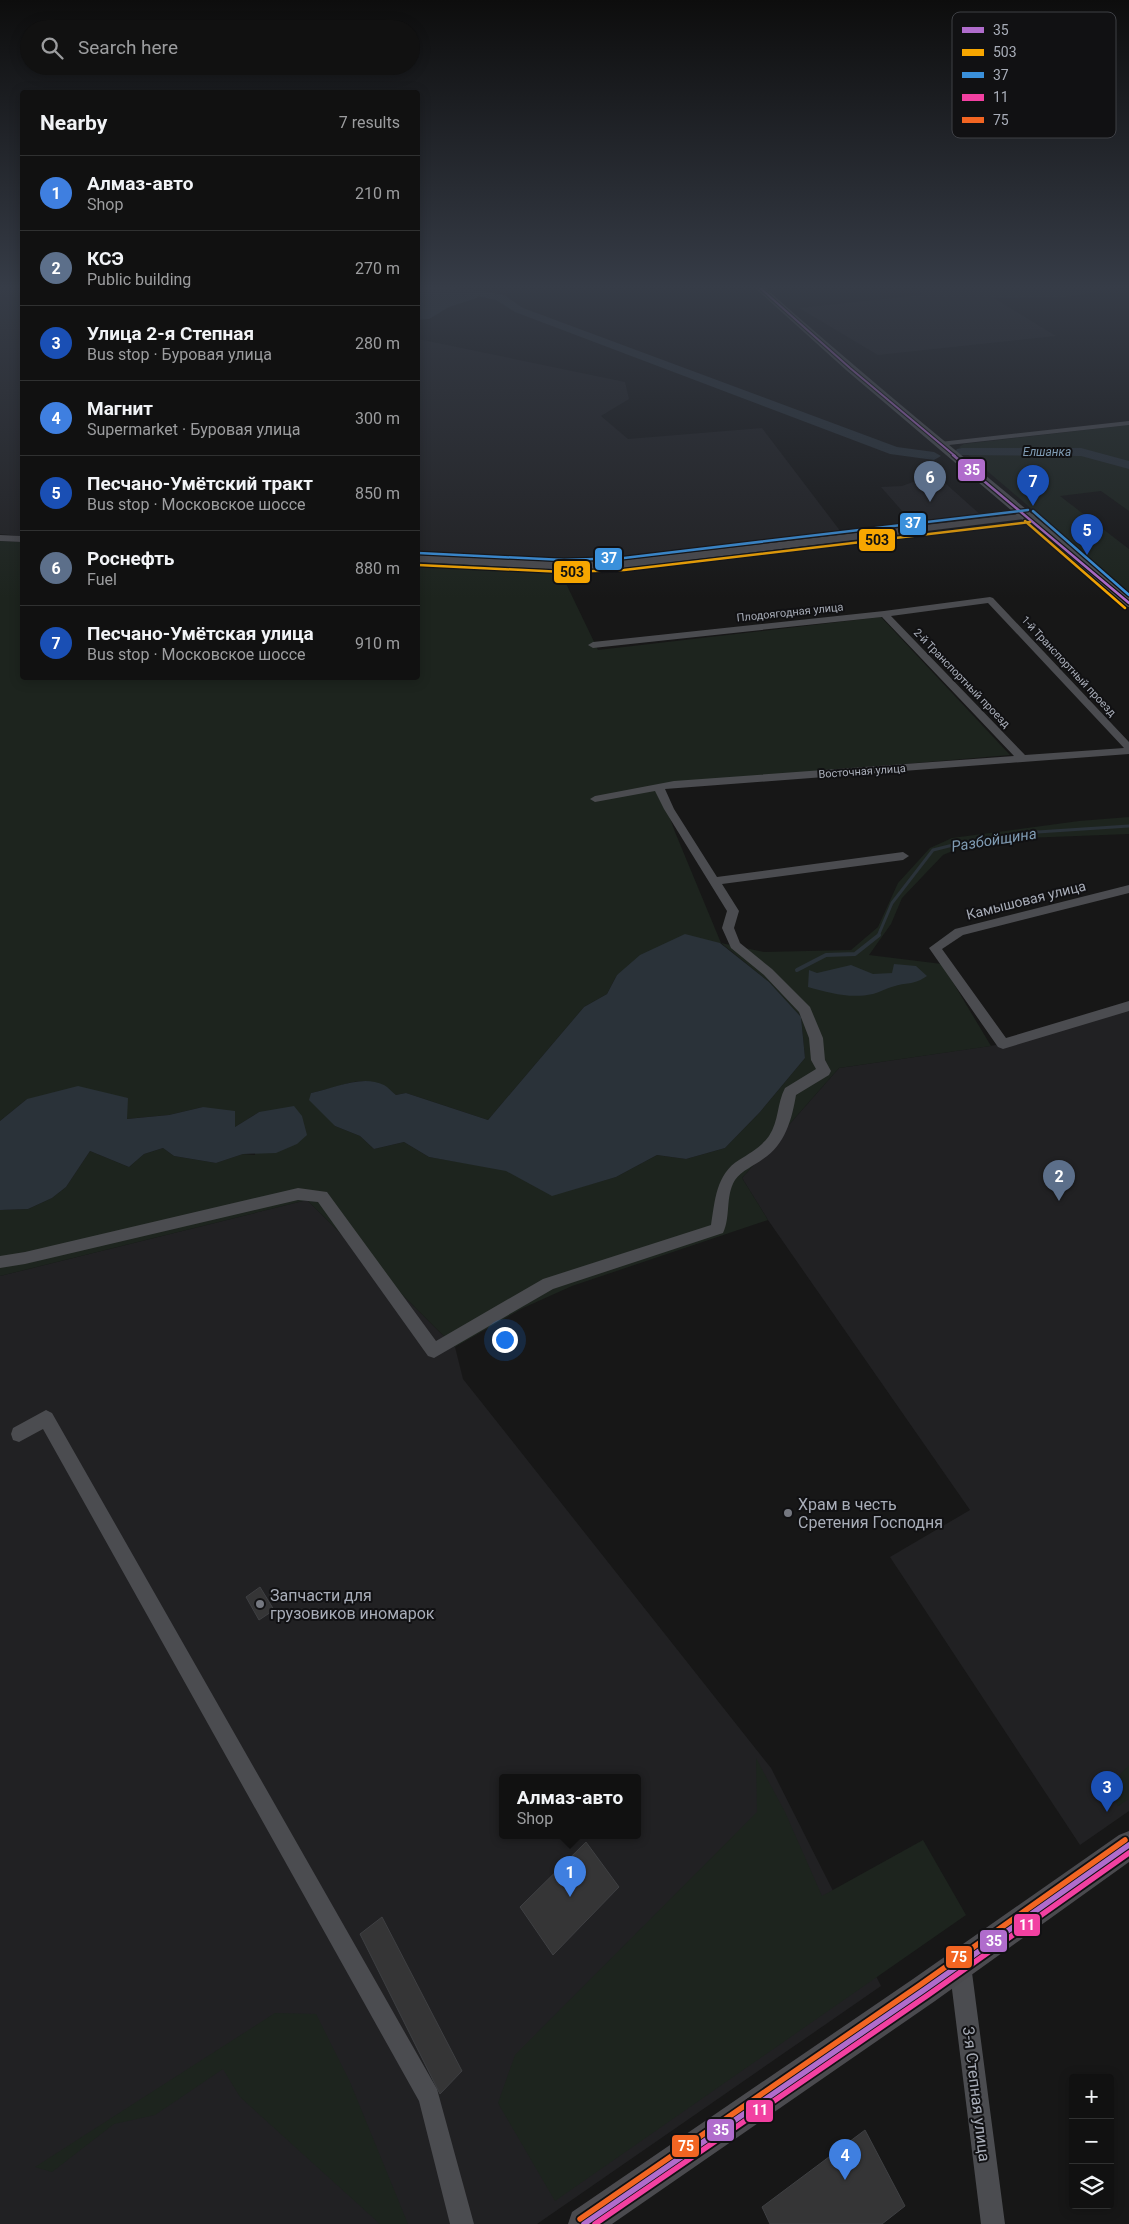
<!DOCTYPE html>
<html lang="en">
<head>
<meta charset="utf-8">
<style>
  :root { --surface:#111; --page:#1a1a1a; --text:#f1f3f6; --muted:#9c9d9f; --line:#303131; --accent:#d93025 }
  body { margin:0; font-family:Roboto,sans-serif; background:var(--page); color:var(--text) }
  .controls { position:absolute; right:15px; bottom:15px; display:grid; overflow:hidden; border-radius:5px; box-shadow:0 2px 12px #0003 }
  .controls button { width:45px; height:45px; display:grid; place-items:center; padding:0; border:0; border-bottom:1px solid var(--line); background:var(--surface); color:var(--text); font:25px sans-serif }
  .you { position:absolute; left:504px; top:1339px; width:18px; height:18px; margin:-12px; border:4px solid #fff; border-radius:50%; background:#1a73e8; box-shadow:0 0 0 8px #1a73e833 }
  .badge { display:grid; place-items:center; width:32px; height:32px; border-radius:50%; background:var(--accent); color:#fff; font-size:16px; font-weight:700 }
  .pin { position:absolute; translate:-50% -41px; filter:drop-shadow(0 1px 2px #0008) }
  .pin::after { content:''; position:absolute; top:26px; width:18px; height:15px; background:inherit; clip-path:polygon(0 0,100% 0,50% 100%) }
  .popup { position:absolute; left:499px; top:1774px; width:142px; height:65px; box-sizing:border-box; display:grid; place-content:center; border-radius:5px; background:var(--surface); filter:drop-shadow(0 1px 4px #0005); font-size:16px; white-space:nowrap; color:var(--muted) }
  .popup b { font-size:19px; color:var(--text) }
  .popup::after { content:''; position:absolute; left:50%; top:100%; margin-left:-10px; border:10px solid transparent; border-top-color:var(--surface) }
  .list { margin:0; padding:0; list-style:none }
  h2 { display:flex; justify-content:space-between; align-items:center; height:65px; margin:0; padding:0 20px; font-size:21px }
  h2 small { font-size:16px; font-weight:400; color:var(--muted) }
  .list li { display:grid; grid-template-columns:32px 1fr auto; gap:15px; align-items:center; box-sizing:border-box; height:75px; padding:0 20px; border-top:1px solid var(--line) }
  .list b { display:block; font-size:19px; white-space:nowrap }
  .list p { margin:0; font-size:16px; white-space:nowrap; color:var(--muted) }
  .list em { font-size:16px; font-style:normal; color:var(--muted) }
  .icon { flex:none; width:28px; height:28px; fill:none; stroke:currentColor; stroke-width:2; stroke-linecap:round; stroke-linejoin:round }
  .map { position:relative; flex:none; width:1129px; height:2224px; overflow:hidden }
  .search { position:absolute; background:var(--surface); box-shadow:0 2px 12px #0003; left:20px; top:20px; width:400px; height:55px; display:flex; align-items:center; gap:12px; box-sizing:border-box; padding:0 18px; border-radius:28px; color:var(--muted); font-size:19px }
  .panel { position:absolute; background:var(--surface); box-shadow:0 2px 12px #0003; left:20px; top:90px; width:400px; height:590px; border-radius:5px }
  .map>svg:first-child { display:block }
  .built { fill:#212123; fill-rule:evenodd }
  .green { fill:#1d241e; fill-rule:evenodd }
  .water { fill:#2a3239 }
  .lines { fill:none; stroke-linecap:round; stroke-linejoin:round }
  .stream-far1 { stroke:#2a3239; stroke-width:3 }
  .stream { stroke:#2a3239; stroke-width:4 }
  .river { fill:#2a3239; fill-rule:evenodd }
  .building { fill:#353536; stroke:#3f4043 }
  .minor { fill:#4b4c50; fill-rule:evenodd }
  .secondary { fill:#4a4a4e; fill-rule:evenodd }
  .primary { fill:#4d4f52; fill-rule:evenodd }
  .bus-1-far2-casing { stroke:#111113; stroke-width:4 }
  .bus-1-far1-casing { stroke:#111113; stroke-width:5 }
  .bus-1-casing { stroke:#111113; stroke-width:9 }
  .bus-2-casing { stroke:#111113; stroke-width:5 }
  .bus-3-casing { stroke:#111113; stroke-width:5 }
  .bus-4-casing { stroke:#111113; stroke-width:9 }
  .bus-5-casing { stroke:#111113; stroke-width:9 }
  .bus-1-far2 { stroke:#b06ccc; stroke-width:2 }
  .bus-1-far1 { stroke:#b06ccc; stroke-width:2.5 }
  .bus-1 { stroke:#b06ccc; stroke-width:5.5 }
  .bus-2 { stroke:#f7a600; stroke-width:2.5 }
  .bus-3 { stroke:#3a90db; stroke-width:2.5 }
  .bus-4 { stroke:#f240a1; stroke-width:5.5 }
  .bus-5 { stroke:#f26522; stroke-width:5.5 }
  .poi-dot { fill:#757880; stroke:#111113; stroke-width:2 }
  .labels { text-anchor:middle; stroke-width:4; stroke-linejoin:round; paint-order:stroke }
  .far-street-label { font-size:11px; fill:#a8adb8; stroke:#111113 }
  .far-water-label { font-size:12px; font-style:italic; fill:#7f9bb3; stroke:#111113 }
  .street-label { font-size:14px; fill:#a8adb8; stroke:#111113 }
  .water-label { font-size:15px; font-style:italic; fill:#7f9bb3; stroke:#111113 }
  .near-poi-label { font-size:16px; fill:#a8adb8; stroke:#111113; text-anchor:start }
  .near-street-label { font-size:16px; fill:#a8adb8; stroke:#111113 }
  .key { fill:#111113; stroke:#3e4045; stroke-width:1 }
  .key-label { font-size:14px; fill:#a8adb8 }
  .line-badge { stroke:#111113; stroke-width:2 }
  .badge-label { font-size:14px; text-anchor:middle; font-weight:bold; fill:#fff }
  .pale-badge-label { font-size:14px; text-anchor:middle; font-weight:bold; fill:#111 }
</style>
</head>
<body>
<div class="map">
<svg width="1129" height="2224" viewBox="0 0 1129 2224">
  <rect width="100%" height="100%" fill="#171717"/>
  <!-- built -->
  <path class="built" d="M0 287H22V536L0 534Z
    M921 287H1122L1067 297 994 298 1056 336 878 355 799 308 921 295Z
    M418 339 625 382 629 399 601 416 628 439 762 428 841 532 629 555 622 561 571 563 418 556Z
    M935 474 983 517 905 527 910 520 881 487 902 486Z
    M1129 1006V1811L1080 1845 890 1557 970 1510 768 1220 742 1178 839 1068 1003 1044Z
    M307 1200 455 1347 463 1379 771 1768 881 1986 537 2224H0V1276ZM502 1778H638V1836H502Z"/>
  <!-- green -->
  <path class="green" d="M1129 425V511L1101 491 1060 496 1129 549V592L959 447 964 444Z
    M0 541 22 542V678H418V562L559 569 598 650 881 617 1010 755 658 785 675 832 721 943 764 952 851 950 878 927 898 883 930 848 952 838 1079 821 1129 817V834L1025 838 967 845 943 855 902 898 891 924 869 955 942 964 991 1046 839 1068 742 1178 768 1220 572 1286 523 1308 455 1347 307 1200 0 1276V1210L28 1209 52 1198 66 1187 90 1151 129 1167 144 1154 163 1148 174 1156 216 1163 243 1154 255 1155 259 1112 235 1127 203 1107 169 1115 126 1119 27 1099 0 1121ZM721 943 769 982 801 1017 805 1058 760 1112 725 1148 686 1159 657 1155 616 1177 552 1195 506 1170 429 1157 404 1142 374 1149 360 1136 335 1126 311 1093C346 1087 364 1069 396 1095L406 1093 488 1120 584 1007 607 994 617 975Z
    M756 1758 785 1812 822 1896 923 1840 966 1915 555 2201 498 2103 515 2055 757 1812Z
    M1129 1765V1799L1118 1806 1108 1787Z
    M275 2013 316 2014 350 2082 408 2224H380L240 2097 223 2069 155 2115 114 2124 52 2172 35 2167Z"/>
  <!-- water -->
  <path class="water" d="M418 287 472 289 478 295 477 298 449 307 429 319 418 320Z
    M685 934 720 943 769 982 801 1017 805 1058 760 1112 725 1148 686 1159 657 1155 616 1177 552 1196 506 1171 429 1157 404 1142 374 1149 360 1136 335 1126 309 1100 311 1093C334 1089 361 1074 384 1085 388 1087 392 1092 396 1095L406 1093 488 1120 584 1007 607 994 617 975 640 955Z
    M894 964 916 966 927 976C914 985 909 982 895 986 887 988 880 992 873 994 850 999 830 993 808 987L809 970 817 973 851 965 873 974 892 973Z
    M78 1086 128 1098 127 1119 169 1115 203 1107 235 1111V1127L259 1112 294 1106 302 1116 307 1135 297 1144 276 1153 243 1154 216 1163 174 1156 163 1148 144 1154 129 1167 90 1151 66 1187 52 1198 28 1209 0 1210V1121L27 1099Z"/>
  <g class="lines">
    <!-- stream-far1 -->
    <path class="stream-far1" d="M878 936 892 903 933 850 965 842 1022 833 1129 826"/>
    <!-- stream -->
    <path class="stream" d="M797 970 826 955 855 954 879 935"/>
    <!-- river -->
    <path class="river" d="M477 290 504 295 523 308 897 447 934 452 941 456 934 460 890 454 515 312 496 300 473 295 472 293Z
      M962 448H1081L1129 461V469L1081 456 957 455 955 452 957 449Z"/>
  </g>
  <!-- building -->
  <path class="building" d="M260 1587 274 1610 259 1620 246 1597Z
    M586 1842 619 1887 553 1955 520 1907Z
    M382 1917 462 2071 440 2094 360 1934Z
    M865 2130 905 2206 882 2224H770L762 2207Z"/>
  <g class="lines">
    <!-- minor -->
    <path class="minor" d="M1129 421V425L940 446 936 444 940 442Z
      M990 597 993 598 1129 742V754L665 789 674 809 717 877 903 852 909 856 903 860 722 884 739 911 734 928 740 943 772 969 810 1007 823 1038 825 1060 831 1071 829 1075 796 1095C792 1119 785 1145 763 1159 754 1166 742 1170 735 1180 725 1196 731 1217 723 1233L553 1289 434 1358 428 1356 318 1202 298 1200 25 1264 0 1268V1256L25 1252 298 1188 327 1192 436 1341 543 1279 711 1225C715 1201 716 1174 739 1160 750 1153 761 1147 769 1136 779 1121 777 1103 785 1088L816 1069 811 1060 809 1038 799 1012 764 975 731 948 722 928 727 911 664 809 655 791 595 802 590 799 595 796 674 781 1014 756 882 617 593 648 588 645 593 642 884 611ZM988 603 1124 748 1025 755 891 616Z
      M1129 885V893L963 935 942 949 1006 1038 1129 1001V1011L1003 1049 998 1047 929 948 955 929Z
      M46 1410 52 1413 437 2089 474 2224H450L419 2101 43 1429 19 1442 13 1440 11 1434 13 1428Z
      M960 1954 968 1957 971 1965 1005 2224H981L949 1965 952 1957Z"/>
    <!-- secondary -->
    <path class="secondary" d="M1029 513 1033 514 1035 516 1033 518 624 568 564 570 418 562V555L564 562 624 560Z
      M0 535 22 536V542L0 541Z
      M1129 1831V1862L935 2001 612 2224H568L572 2212 913 1979 1119 1835Z"/>
    <!-- primary -->
    <path class="primary" d="M754 287H764C883 393 1008 492 1129 596V607L1124 606 846 370Z"/>
    <defs>
      <path id="bus-1-far2" d="M759 287 850 368 955 456"/>
      <path id="bus-1-far1" d="M953 455 1129 603"/>
      <path id="bus-1" d="M584 2224 924 1990 1129 1845"/>
      <path id="bus-2" d="M1025 521 1125 608
        M418 565 564 572 624 570 1030 522"/>
      <path id="bus-3" d="M1033 511 1129 595
        M418 553 564 560 624 558 1028 510"/>
      <path id="bus-4" d="M595 2224 928 1995 1129 1853"/>
      <path id="bus-5" d="M580 2219 920 1985 1125 1840"/>
    </defs>
    <!-- bus-1-far2 casing -->
    <use href="#bus-1-far2" class="bus-1-far2-casing"/>
    <!-- bus-1-far1 casing -->
    <use href="#bus-1-far1" class="bus-1-far1-casing"/>
    <!-- bus-1 casing -->
    <use href="#bus-1" class="bus-1-casing"/>
    <!-- bus-2 casing -->
    <use href="#bus-2" class="bus-2-casing"/>
    <!-- bus-3 casing -->
    <use href="#bus-3" class="bus-3-casing"/>
    <!-- bus-4 casing -->
    <use href="#bus-4" class="bus-4-casing"/>
    <!-- bus-5 casing -->
    <use href="#bus-5" class="bus-5-casing"/>
    <!-- bus-1-far2 -->
    <use href="#bus-1-far2" class="bus-1-far2"/>
    <!-- bus-1-far1 -->
    <use href="#bus-1-far1" class="bus-1-far1"/>
    <!-- bus-1 -->
    <use href="#bus-1" class="bus-1"/>
    <!-- bus-2 -->
    <use href="#bus-2" class="bus-2"/>
    <!-- bus-3 -->
    <use href="#bus-3" class="bus-3"/>
    <!-- bus-4 -->
    <use href="#bus-4" class="bus-4"/>
    <!-- bus-5 -->
    <use href="#bus-5" class="bus-5"/>
  </g>
  <!-- sky -->
  <linearGradient id="sky" x2="0" y2="1"><stop stop-color="#0d0d0d"/><stop offset="0.48" stop-color="#363c47"/><stop offset="1" stop-color="#363c47" stop-opacity="0"/></linearGradient>
  <rect width="1129" height="598" fill="url(#sky)"/>
  <!-- markers -->
  <g class="poi-dot">
    <circle cx="788" cy="1513" r="5"/>
    <circle cx="260" cy="1604" r="5"/>
  </g>
  <g class="labels">
    <!-- far-street labels -->
    <g class="far-street-label">
      <text transform="translate(790 612) rotate(-6)" y="4">Плодоягодная улица</text>
      <text transform="translate(1069 666) rotate(47)" y="4">1-й Транспортный проезд</text>
      <text transform="translate(962 678) rotate(46)" y="4">2-й Транспортный проезд</text>
      <text transform="translate(862 771) rotate(-4)" y="4">Восточная улица</text>
    </g>
    <!-- far-water labels -->
    <g class="far-water-label">
      <text x="1047" y="456">Елшанка</text>
    </g>
    <!-- street labels -->
    <g class="street-label">
      <text transform="translate(1026 900) rotate(-14)" y="5">Камышовая улица</text>
    </g>
    <!-- water labels -->
    <g class="water-label">
      <text transform="translate(994 840) rotate(-9)" y="5">Разбойщина</text>
    </g>
    <!-- near-poi labels -->
    <g class="near-poi-label">
      <text x="798" y="1510">Храм в честь<tspan x="798" dy="18">Сретения Господня</tspan></text>
      <text x="270" y="1601">Запчасти для<tspan x="270" dy="18">грузовиков иномарок</tspan></text>
    </g>
    <!-- near-street labels -->
    <g class="near-street-label">
      <text transform="translate(977 2094) rotate(83)" y="6">3-я Степная улица</text>
    </g>
  </g>
  <!-- legend -->
  <rect x="952" y="12" width="164" height="126" rx="8" class="key"/>
  <rect x="962" y="27" width="22" height="6" fill="#b06ccc"/>
  <rect x="962" y="49" width="22" height="7" fill="#f7a600"/>
  <rect x="962" y="72" width="22" height="6" fill="#3a90db"/>
  <rect x="962" y="94" width="22" height="7" fill="#f240a1"/>
  <rect x="962" y="117" width="22" height="6" fill="#f26522"/>
  <g class="key-label">
    <text x="993" y="35">35</text>
    <text x="993" y="57">503</text>
    <text x="993" y="80">37</text>
    <text x="993" y="102">11</text>
    <text x="993" y="125">75</text>
  </g>
  <g class="line-badge">
    <rect x="957" y="458" width="29" height="24" rx="5" fill="#b06ccc"/>
    <rect x="899" y="512" width="28" height="24" rx="5" fill="#3a90db"/>
    <rect x="858" y="528" width="38" height="24" rx="5" fill="#f7a600"/>
    <rect x="594" y="547" width="29" height="24" rx="5" fill="#3a90db"/>
    <rect x="553" y="560" width="38" height="24" rx="5" fill="#f7a600"/>
    <rect x="1013" y="1913" width="28" height="24" rx="5" fill="#f240a1"/>
    <rect x="979" y="1929" width="29" height="24" rx="5" fill="#b06ccc"/>
    <rect x="945" y="1945" width="28" height="24" rx="5" fill="#f26522"/>
    <rect x="745" y="2099" width="29" height="24" rx="5" fill="#f240a1"/>
    <rect x="706" y="2118" width="29" height="24" rx="5" fill="#b06ccc"/>
    <rect x="671" y="2134" width="29" height="24" rx="5" fill="#f26522"/>
  </g>
  <g class="badge-label">
    <text x="972" y="475">35</text>
    <text x="913" y="528">37</text>
    <text x="609" y="563">37</text>
    <text x="1027" y="1930">11</text>
    <text x="994" y="1946">35</text>
    <text x="959" y="1962">75</text>
    <text x="760" y="2115">11</text>
    <text x="721" y="2135">35</text>
    <text x="686" y="2151">75</text>
  </g>
  <g class="pale-badge-label">
    <text x="877" y="545">503</text>
    <text x="572" y="577">503</text>
  </g>
</svg>
<div class="controls">
<button>+</button>
<button>−</button>
<button><svg class="icon" aria-label="layers" viewBox="0 0 24 24"><path d="M12 4l9 5-9 5-9-5zM3 14l9 5 9-5"/></svg></button>
</div>
<div class="you"></div>
<div class="pin badge" style="left:570px;top:1897px;background:#3f7fe0">1</div>
<div class="popup"><b>Алмаз-авто</b>Shop</div>
<div class="pin badge" style="left:1059px;top:1201px;background:#5c6f8a">2</div>
<div class="pin badge" style="left:1107px;top:1812px;background:#1a4fb4">3</div>
<div class="pin badge" style="left:845px;top:2180px;background:#3f7fe0">4</div>
<div class="pin badge" style="left:1087px;top:555px;background:#1a4fb4">5</div>
<div class="pin badge" style="left:930px;top:502px;background:#5c6f8a">6</div>
<div class="pin badge" style="left:1033px;top:506px;background:#1a4fb4">7</div>
<div class="search"><svg class="icon" aria-label="search" viewBox="0 0 24 24"><circle cx="10" cy="10" r="6"/><path d="M15 15l6 6"/></svg>Search here</div>
<section class="panel">
<h2>Nearby<small>7 results</small></h2>
<ul class="list">
<li><span class="badge" style="background:#3f7fe0">1</span><div><b>Алмаз-авто</b><p>Shop</p></div><em>210 m</em></li>
<li><span class="badge" style="background:#5c6f8a">2</span><div><b>КСЭ</b><p>Public building</p></div><em>270 m</em></li>
<li><span class="badge" style="background:#1a4fb4">3</span><div><b>Улица 2-я Степная</b><p>Bus stop · Буровая улица</p></div><em>280 m</em></li>
<li><span class="badge" style="background:#3f7fe0">4</span><div><b>Магнит</b><p>Supermarket · Буровая улица</p></div><em>300 m</em></li>
<li><span class="badge" style="background:#1a4fb4">5</span><div><b>Песчано-Умётский тракт</b><p>Bus stop · Московское шоссе</p></div><em>850 m</em></li>
<li><span class="badge" style="background:#5c6f8a">6</span><div><b>Роснефть</b><p>Fuel</p></div><em>880 m</em></li>
<li><span class="badge" style="background:#1a4fb4">7</span><div><b>Песчано-Умётская улица</b><p>Bus stop · Московское шоссе</p></div><em>910 m</em></li>
</ul>
</section>
</div>
</body>
</html>
